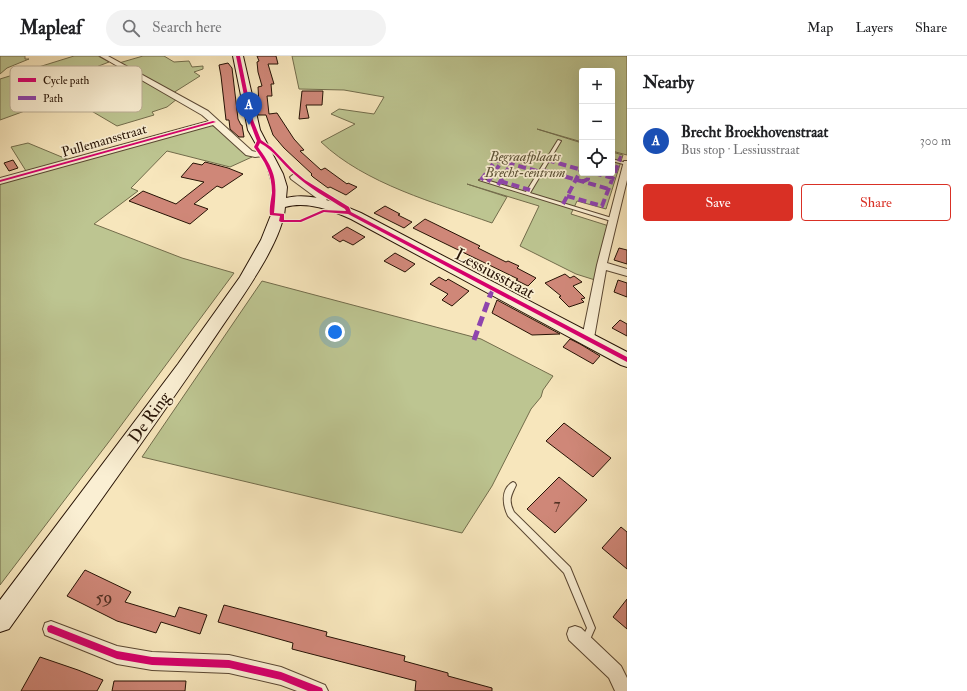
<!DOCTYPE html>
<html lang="en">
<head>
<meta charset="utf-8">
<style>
  :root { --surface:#fff; --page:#f2f2f2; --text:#202124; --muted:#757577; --line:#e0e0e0; --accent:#d93025 }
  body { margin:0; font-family:"IM FELL Double Pica",serif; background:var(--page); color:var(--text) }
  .controls { position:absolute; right:12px; top:12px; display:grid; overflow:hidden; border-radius:4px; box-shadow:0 4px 16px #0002 }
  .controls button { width:36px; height:36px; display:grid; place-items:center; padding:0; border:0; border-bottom:1px solid var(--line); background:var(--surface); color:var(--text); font:20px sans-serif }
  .you { position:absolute; left:335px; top:276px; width:14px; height:14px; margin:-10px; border:3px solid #fff; border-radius:50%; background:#1a73e8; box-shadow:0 0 0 6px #1a73e833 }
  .badge { display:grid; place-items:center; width:26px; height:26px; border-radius:50%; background:var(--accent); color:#fff; font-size:13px; font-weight:700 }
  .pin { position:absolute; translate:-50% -33px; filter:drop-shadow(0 1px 2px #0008) }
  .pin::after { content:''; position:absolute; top:21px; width:14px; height:12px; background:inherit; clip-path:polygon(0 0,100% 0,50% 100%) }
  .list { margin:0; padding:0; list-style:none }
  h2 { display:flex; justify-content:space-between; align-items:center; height:52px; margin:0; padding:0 16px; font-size:17px }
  h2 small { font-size:13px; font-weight:400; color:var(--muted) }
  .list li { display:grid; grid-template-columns:26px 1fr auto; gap:12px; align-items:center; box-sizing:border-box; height:64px; padding:0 16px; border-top:1px solid var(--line) }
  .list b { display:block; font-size:15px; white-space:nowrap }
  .list p { margin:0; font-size:13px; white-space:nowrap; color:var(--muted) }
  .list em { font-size:13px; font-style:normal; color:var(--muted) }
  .actions { display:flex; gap:8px; padding:12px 16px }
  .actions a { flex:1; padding:9px 0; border:1px solid var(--accent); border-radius:4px; text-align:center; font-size:14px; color:var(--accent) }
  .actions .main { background:var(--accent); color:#fff }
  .icon { flex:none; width:22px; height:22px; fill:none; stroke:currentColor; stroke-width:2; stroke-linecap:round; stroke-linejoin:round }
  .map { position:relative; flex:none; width:627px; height:635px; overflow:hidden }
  header { display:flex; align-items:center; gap:24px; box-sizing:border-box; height:56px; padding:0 20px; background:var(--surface); border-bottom:1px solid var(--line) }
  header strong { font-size:19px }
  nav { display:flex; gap:22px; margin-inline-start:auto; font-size:14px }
  .search { width:280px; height:36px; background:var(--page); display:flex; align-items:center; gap:10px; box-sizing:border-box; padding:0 14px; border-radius:22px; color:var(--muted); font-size:15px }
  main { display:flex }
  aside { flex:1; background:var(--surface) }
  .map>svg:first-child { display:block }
  .green { fill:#bdc591; stroke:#726c4b }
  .building { fill:#cf8778; stroke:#271305 }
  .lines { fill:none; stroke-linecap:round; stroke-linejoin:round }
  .lane-casing { stroke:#5b4833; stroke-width:2 }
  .street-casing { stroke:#5b4833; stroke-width:2 }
  .secondary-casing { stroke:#271305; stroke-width:2 }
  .lane { fill:#faefd3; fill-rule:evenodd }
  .street { fill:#faefd3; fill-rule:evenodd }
  .secondary { fill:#faefd3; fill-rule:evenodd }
  .quiet-far2 { stroke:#8e44ad; stroke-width:3; stroke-dasharray:6 3; stroke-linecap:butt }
  .quiet-far1 { stroke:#8e44ad; stroke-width:4; stroke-dasharray:8 4; stroke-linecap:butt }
  .quiet { stroke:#8e44ad; stroke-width:5; stroke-dasharray:10 5; stroke-linecap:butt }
  .cycleway-casing { stroke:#faefd3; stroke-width:2 }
  .cycleway { fill:#d6006c; fill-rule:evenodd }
  .labels { text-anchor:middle; stroke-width:3.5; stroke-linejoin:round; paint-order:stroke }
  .far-street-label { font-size:14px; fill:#271305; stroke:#faefd3 }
  .far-park-label { font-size:14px; font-style:italic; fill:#5c5136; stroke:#faefd3 }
  .number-label { font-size:15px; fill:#513022 }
  .street-label { font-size:17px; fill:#271305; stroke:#faefd3 }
  .near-number-label { font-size:18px; fill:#513022 }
  .key { fill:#faefd3; stroke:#bbad95; stroke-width:1 }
  .key-label { font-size:11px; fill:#271305 }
</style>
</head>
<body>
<header>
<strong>Mapleaf</strong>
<div class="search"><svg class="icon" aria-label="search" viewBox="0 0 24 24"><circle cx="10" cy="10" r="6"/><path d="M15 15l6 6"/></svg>Search here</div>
<nav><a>Map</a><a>Layers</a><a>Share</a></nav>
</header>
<main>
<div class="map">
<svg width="627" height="635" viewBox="0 0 627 635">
  <rect width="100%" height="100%" fill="#f7e6bc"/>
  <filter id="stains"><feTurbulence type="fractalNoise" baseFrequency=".005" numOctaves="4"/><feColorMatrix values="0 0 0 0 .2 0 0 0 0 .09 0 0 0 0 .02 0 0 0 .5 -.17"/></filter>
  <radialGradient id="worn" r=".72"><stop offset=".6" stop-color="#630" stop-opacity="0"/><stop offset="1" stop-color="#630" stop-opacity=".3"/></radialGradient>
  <!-- green -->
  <path class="green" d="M0 0H25V3H29L7 12 0 18Z
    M74 0H98L109 6 86 15 104 26 129 18 177 43 167 51 152 56 154 59 117 70 66 40 0 64V23Z
    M143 0H164L174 6 189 5 192 11 203 10V13L194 16 200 20 173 37 119 7Z
    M292 0H627V99L612 95V15H582V86L537 73 582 87V117H612V96L623 99 606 153 577 145 571 158 609 170 595 224 576 218 520 190 539 150 467 128 507 141 492 167C436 147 365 128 321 86L355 68 331 58 339 53 374 58 384 41 344 34 299 33Z
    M211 69 215 71 241 94 252 101 230 111 167 95 131 132 138 135 94 168 182 202 234 217 111 383 0 529V127Z
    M28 87 69 104 26 115 11 91Z
    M262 225 481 283 553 320 543 334 541 341 531 353 492 430 462 477 142 401Z"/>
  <!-- building -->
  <path class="building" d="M257 0H276L278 8H268L274 28H271L272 40H267L269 58 277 57 294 83 304 94 300 95 321 114 325 112 347 128 348 127 357 131 346 139 330 131 328 132 313 121 311 119 312 118 284 92 273 79 266 59H258L256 48H259L258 31 262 30 258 16 257 6 259 5Z
    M228 7 232 12 238 63 241 69H242L244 81H239L230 73 229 64H226L221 20 219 9Z
    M302 35H323L322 49H306L309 62 299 63Z
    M13 104 18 112 9 115 4 107Z
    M205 106 228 112 243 118 222 132 217 130 194 148 208 153 190 168 129 145 143 135 176 148 204 126 181 121 193 107 202 109Z
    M385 150 400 158 398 159 412 166 404 172 374 157Z
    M425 163 480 190 478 192 506 206 508 205 519 210 517 212 536 222 528 230 516 224 518 223 413 172Z
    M347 171 365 181 353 189 343 184 340 186 332 181Z
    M619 192 627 194V208L614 204Z
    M395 197 406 203 415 208 405 216 384 205Z
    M565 218 570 222 574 220 582 226 573 230 585 242 581 243 584 246 569 251 559 241 561 240 545 227Z
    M439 221 446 225 448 223 469 235 452 250 442 244 448 238 430 228Z
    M618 224 627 227V241L614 236Z
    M497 244 560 278 532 279 492 257Z
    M620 264 627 268V280L612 272Z
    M570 283 580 288 600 300 593 308 563 291Z
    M564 367 611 402 593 421 546 385Z
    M559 421 587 444 555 477 527 453Z
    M621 471 627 476V513L602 492Z
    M85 514 131 536 125 546 175 561 179 551 207 559 200 578 161 566 156 577 117 565 67 540Z
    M627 543V573L613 561Z
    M224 549 327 576 326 580 405 600 404 605 448 617V620L492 632V635H415L416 625 292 593 293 587 218 566Z
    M40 601 78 614 103 624 97 635H21Z
    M114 625H186L185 635H112Z"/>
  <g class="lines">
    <defs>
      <path id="lane" d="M558 84 561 85 530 137 615 163V165H611L479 124 483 123 526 136Z
        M612 103 627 107V109L612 105Z
        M513 426 515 427 516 429C511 440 508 444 514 456L570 511 595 572 588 588 585 589 582 588 581 585 587 572 564 517 508 460C503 450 500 433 513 426Z"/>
      <path id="street" d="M100 0H108L208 55 252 95C259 98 267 92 272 97L271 99 255 101 246 99 213 69 0 128V122L209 65 202 59Z
        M624 105H627V124L607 207 627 213V220L606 214 594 282 592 285 588 286 584 285 582 282 597 209Z
        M294 118 326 140 327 142 325 149H319L318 143 291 123 290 121Z
        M51 565 117 590 152 596 229 599 281 611 325 629 328 635H297L281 629 229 617 152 614 117 608 45 579 43 573 45 567Z
        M575 570 581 572 621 610 627 622V635H615L609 622 569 584 567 578 569 572Z"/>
      <path id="secondary" d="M233 0H243L260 74 283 118 287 131 286 142C311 136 338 147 361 157L627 296V311L621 309 351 163C330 154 308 145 285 151 283 186 239 245 219 275 151 376 79 474 9 573L0 576V544L178 308 240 221 261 184 271 159 273 131 266 106 248 74Z"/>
    </defs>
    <!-- lane casing -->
    <use href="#lane" class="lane-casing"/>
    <!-- street casing -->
    <use href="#street" class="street-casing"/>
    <!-- secondary casing -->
    <use href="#secondary" class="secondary-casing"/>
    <!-- lane -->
    <use href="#lane" class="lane"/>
    <!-- street -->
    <use href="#street" class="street"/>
    <!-- secondary -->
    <use href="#secondary" class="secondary"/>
    <!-- quiet-far2 -->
    <path class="quiet-far2" d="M496 104H497
      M619 104 621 100"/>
    <!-- quiet-far1 -->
    <path class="quiet-far1" d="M547 104 582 114
      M542 114 609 133
      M594 117 613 122
      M481 124 496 104 541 116
      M500 125 530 134
      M488 126 502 105
      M582 126 588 123V117
      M498 129 511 108
      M567 140 602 150 620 103
      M563 148 582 112
      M491 238 493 232"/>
    <!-- quiet -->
    <path class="quiet" d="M474 284 491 237"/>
    <defs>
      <path id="cycleway" d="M236 0H240L253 64 261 84 271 91 294 115 305 124 349 151 351 156 627 301V306L348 158 324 156 301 166H281L279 165 280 160 270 159C269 152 271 144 272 137 272 117 265 106 254 91L257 85 249 64ZM260 87C274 94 282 108 294 118 309 132 327 142 345 153L346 155 323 154 300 164H284V158L274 157C277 125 277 117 258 91Z
        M213 65 216 66 0 126V124Z
        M51 569 117 595 152 601 229 604 281 616 322 632 323 635H308L281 624 229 612 152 609 117 603 48 576 47 573 48 570Z"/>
    </defs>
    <!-- cycleway casing -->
    <use href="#cycleway" class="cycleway-casing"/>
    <!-- cycleway -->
    <use href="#cycleway" class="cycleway"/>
  </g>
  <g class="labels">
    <!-- far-street labels -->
    <g class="far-street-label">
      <text transform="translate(104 84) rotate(-16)" y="5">Pullemansstraat</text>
    </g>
    <!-- far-park labels -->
    <g class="far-park-label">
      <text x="525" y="105">Begraafplaats<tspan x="525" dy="16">Brecht-centrum</tspan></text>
    </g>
    <!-- number labels -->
    <g class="number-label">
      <text x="557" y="453">7</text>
    </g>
    <!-- street labels -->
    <g class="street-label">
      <text transform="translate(495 217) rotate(28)" y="6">Lessiusstraat</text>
      <text transform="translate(149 361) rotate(-54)" y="6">De Ring</text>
    </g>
    <!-- near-number labels -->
    <g class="near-number-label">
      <text x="104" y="547">59</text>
    </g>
  </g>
  <!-- legend -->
  <rect x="10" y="10" width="132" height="46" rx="6" class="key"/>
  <rect x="18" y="22" width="18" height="4" fill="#d6006c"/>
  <rect x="18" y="40" width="18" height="4" fill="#8e44ad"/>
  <g class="key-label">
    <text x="43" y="28">Cycle path</text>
    <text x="43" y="46">Path</text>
  </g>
  <rect width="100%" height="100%" filter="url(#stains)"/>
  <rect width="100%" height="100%" fill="url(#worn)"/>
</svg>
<div class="controls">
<button>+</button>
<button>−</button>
<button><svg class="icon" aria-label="locate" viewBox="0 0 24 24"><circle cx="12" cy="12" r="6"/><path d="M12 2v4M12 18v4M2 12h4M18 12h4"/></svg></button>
</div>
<div class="you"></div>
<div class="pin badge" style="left:249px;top:69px;background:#1a4fb4">A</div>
</div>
<aside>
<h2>Nearby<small></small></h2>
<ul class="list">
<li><span class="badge" style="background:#1a4fb4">A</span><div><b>Brecht Broekhovenstraat</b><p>Bus stop · Lessiusstraat</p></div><em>300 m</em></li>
</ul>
<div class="actions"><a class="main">Save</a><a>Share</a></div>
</aside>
</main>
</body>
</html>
